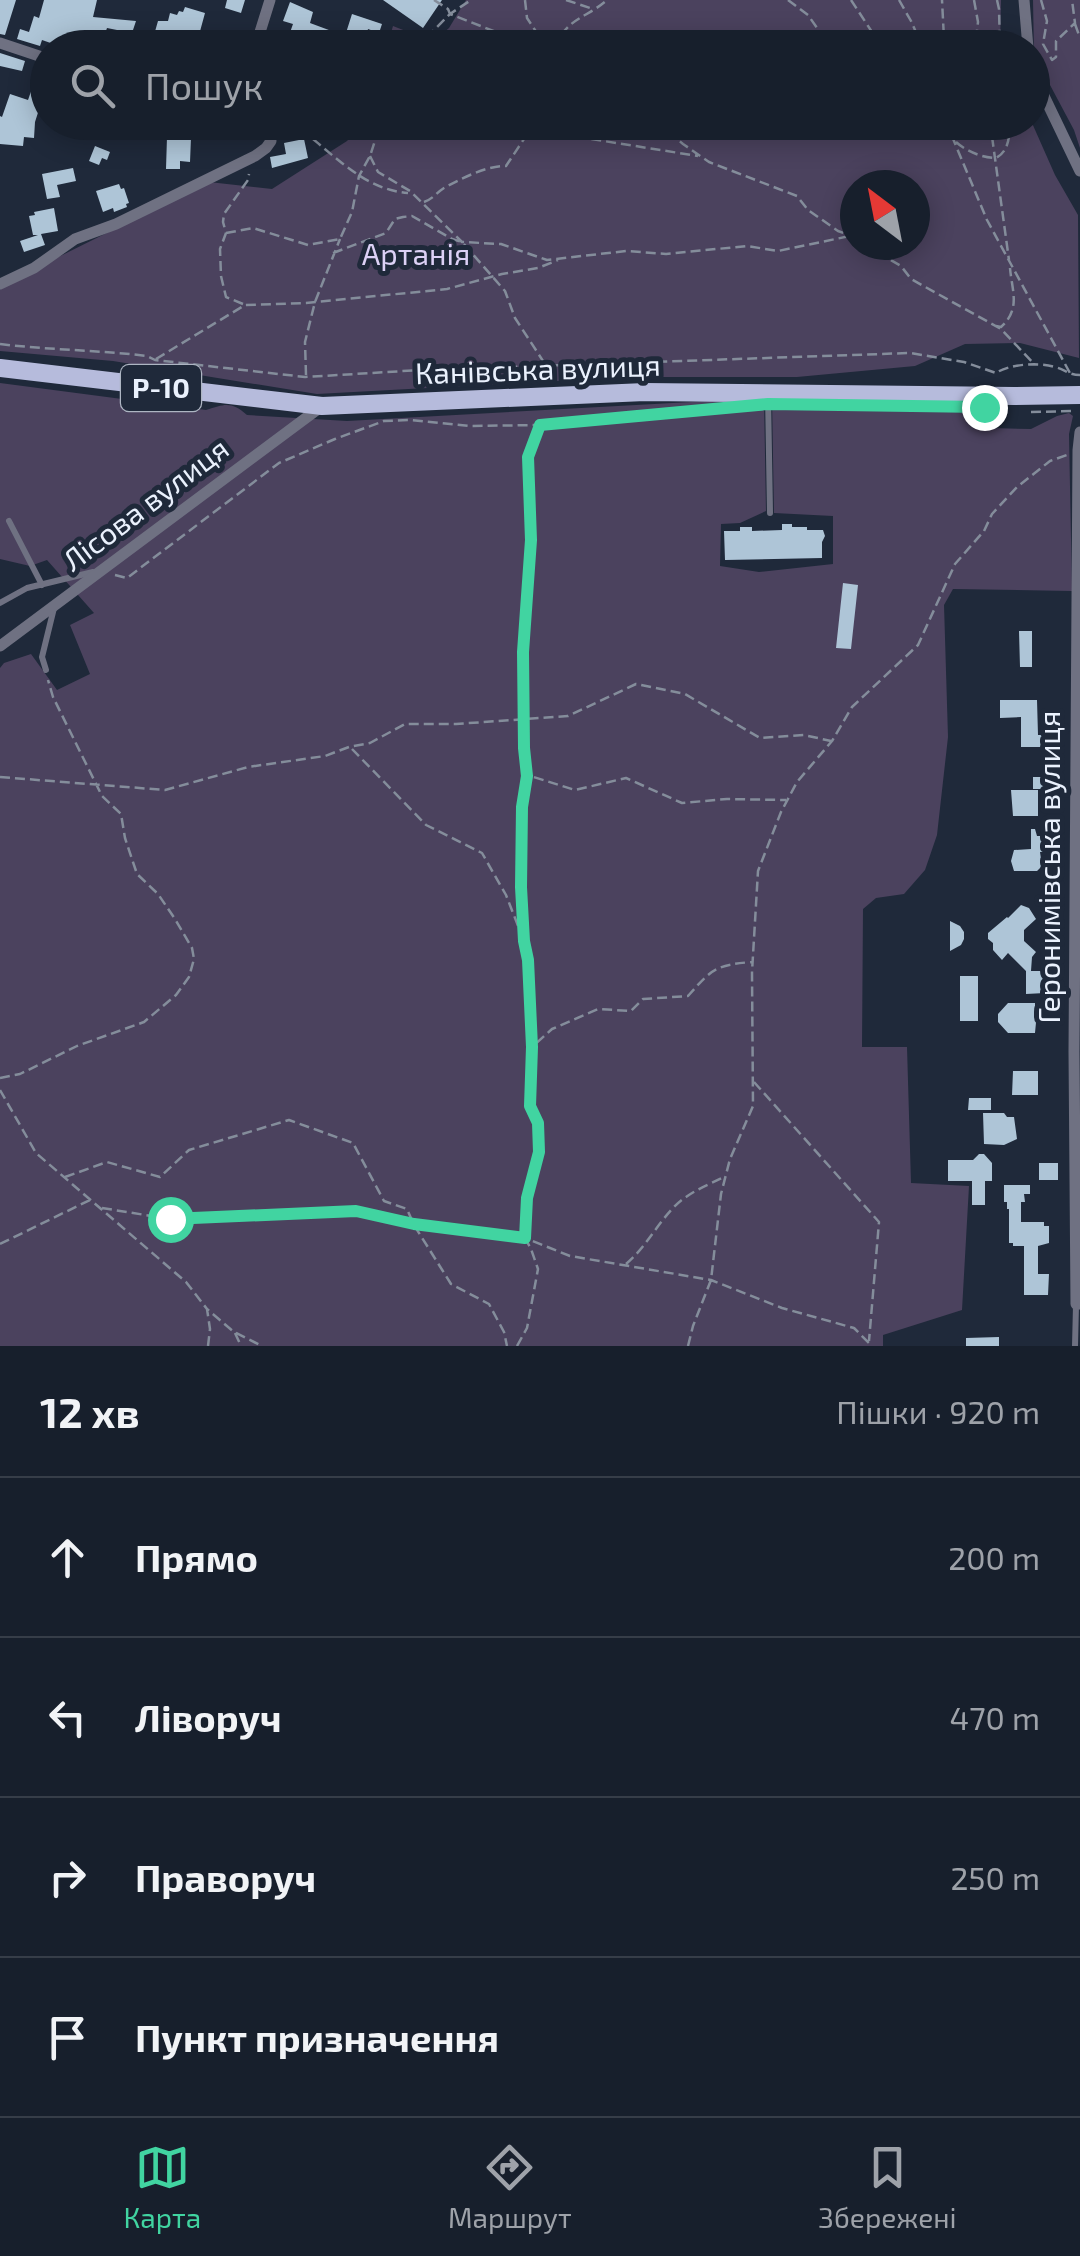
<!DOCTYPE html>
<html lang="uk">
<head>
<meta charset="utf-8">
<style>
  :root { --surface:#171f2c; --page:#242c38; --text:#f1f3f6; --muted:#9ea2a9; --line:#363d48; --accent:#41d4a1 }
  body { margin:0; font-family:"Exo 2",sans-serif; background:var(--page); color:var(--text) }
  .compass { position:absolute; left:840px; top:170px; width:90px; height:90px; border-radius:50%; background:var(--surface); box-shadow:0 5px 25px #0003; rotate:328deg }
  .stop { position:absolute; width:30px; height:30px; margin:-22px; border:8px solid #41d4a1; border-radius:50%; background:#fff }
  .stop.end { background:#41d4a1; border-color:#fff; box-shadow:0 2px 10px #0008 }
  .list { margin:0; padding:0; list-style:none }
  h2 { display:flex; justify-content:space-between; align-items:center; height:130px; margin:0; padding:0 40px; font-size:42px }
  h2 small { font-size:32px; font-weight:400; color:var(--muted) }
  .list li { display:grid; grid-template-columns:65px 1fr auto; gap:30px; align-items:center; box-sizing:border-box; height:160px; padding:0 40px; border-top:2px solid var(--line) }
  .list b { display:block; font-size:38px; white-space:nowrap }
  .list em { font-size:32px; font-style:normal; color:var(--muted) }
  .icon { flex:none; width:55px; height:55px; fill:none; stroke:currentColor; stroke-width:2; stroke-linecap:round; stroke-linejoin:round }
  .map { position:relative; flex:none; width:1080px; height:1346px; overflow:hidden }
  .search { position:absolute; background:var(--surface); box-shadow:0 5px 25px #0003; left:30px; right:30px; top:30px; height:110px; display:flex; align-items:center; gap:25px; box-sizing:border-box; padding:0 35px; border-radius:55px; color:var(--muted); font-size:38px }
  .sheet { height:770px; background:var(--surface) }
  nav { display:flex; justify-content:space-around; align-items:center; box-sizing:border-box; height:140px; border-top:2px solid var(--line); background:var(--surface); font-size:28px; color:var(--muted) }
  nav a { display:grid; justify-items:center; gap:5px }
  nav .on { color:var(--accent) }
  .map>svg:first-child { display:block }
  .green { fill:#4b425e; fill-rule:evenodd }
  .building { fill:#aec5d7 }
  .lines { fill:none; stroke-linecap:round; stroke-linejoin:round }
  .path { stroke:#848d9b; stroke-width:2.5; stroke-dasharray:10 5; stroke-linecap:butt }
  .lane { stroke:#6f7182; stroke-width:6 }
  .street { stroke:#6f7182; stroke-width:11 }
  .primary { stroke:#b6bbdc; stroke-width:18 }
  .route { stroke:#41d4a1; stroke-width:12 }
  .labels { text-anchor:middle; stroke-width:10; stroke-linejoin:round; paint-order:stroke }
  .shield { fill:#1f293a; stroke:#adb5c2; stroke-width:2.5 }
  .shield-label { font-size:28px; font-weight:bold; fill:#eaf1fd }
  .park-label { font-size:30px; fill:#dcd1f6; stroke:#1f293a }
  .street-label { font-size:30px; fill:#eaf1fd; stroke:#1f293a }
</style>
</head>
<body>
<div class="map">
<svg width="1080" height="1346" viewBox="0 0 1080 1346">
  <rect width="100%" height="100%" fill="#1f293a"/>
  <!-- green -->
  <path class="green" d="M466 0H1001L1000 47H427L449 28Z
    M1033 0H1080V148L1074 130 1034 55Z
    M393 26 421 37 411 47H358L360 40 368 41 371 34 390 36Z
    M364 123H1032L1055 175 1078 215 1079 358 1020 343 965 344 915 366 797 377H627L317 394 113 361 0 351V286L153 210 200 181 272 189 347 141ZM855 185H915V245H855Z
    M0 383 206 410C225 404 231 401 247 415L347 421 764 398 766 511 740 523 721 524 720 566 759 572 833 564V516L774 513 772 399 995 402 991 428 1031 429 1057 416 1069 413 1073 416 1069 434 1072 591 953 589 944 605 948 737 937 835 925 870 904 894 876 898 863 909 862 1047H907L911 1183 969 1186 962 1310 883 1335V1346H0V668L4 663 31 654 57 690 90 674 70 625 94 613 47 560 30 566 0 559Z"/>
  <!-- building -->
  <path class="building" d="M0 0H16L5 35 0 34Z
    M44 0H97L93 17 136 21 132 33 107 28 100 48H65L42 40 40 46 17 39 20 29 29 32 34 16 39 18Z
    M227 0H245L241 13 225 8Z
    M383 0H442L423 28Z
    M290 2 313 12 310 23 345 36 352 14 382 24 379 33 368 29 366 37 358 34 353 48H332L313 41 312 48H270L273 37 287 41 293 24 283 21Z
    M185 7 205 13 199 35 217 41 218 37 243 48H201L154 35 158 21H168L170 13 177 15 179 11 183 12Z
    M0 53 25 61 22 71 0 66Z
    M36 77 48 81V99L43 97 35 122 34 138 24 137 23 146 0 144V116L2 117 10 94 28 100Z
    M83 122H127L138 124 134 140 82 125Z
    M203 122H244V138L221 139V136H202Z
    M167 137 191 138 190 162 180 161V169H166Z
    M304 139 308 158 272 168 270 157 286 154 284 143Z
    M95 146 110 152 107 160 102 158 99 165 89 161Z
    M73 168 76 181 57 185 60 197 47 199 42 174Z
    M119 184 121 189 124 188 129 203 126 204 127 207 114 212 113 208 103 212 96 191Z
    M54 208 58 231 41 234 45 245 24 252 20 241 38 235H33L29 216 35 215 34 212Z
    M782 524H792V527H807V530H823L825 536 822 542V558L725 560 724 531H740V527H752V531L782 530Z
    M843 583 858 585 851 649 836 648Z
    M1019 631H1032V667H1020Z
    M1000 700H1037L1038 735H1050V747H1021V717L1000 718Z
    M1033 777H1054V789H1033Z
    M1011 790H1038V816H1013Z
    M1031 829H1035L1037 836H1046V852H1040L1042 866 1037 871H1014L1011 861 1014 850 1031 849Z
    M1021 905 1029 908 1036 919 1024 930V941L1036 952 1032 957 1031 971H1045V993L1026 994V971L1008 953 1002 960 993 950V943L988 939V933L1007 917 1008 918Z
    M950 921 960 926 964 932V939L961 945 950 951Z
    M960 976H978V1021H960Z
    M1008 1003H1035V1012H1037L1035 1033H1008L998 1022V1014Z
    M1013 1071H1038V1095H1012Z
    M969 1098H991V1110H968Z
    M983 1113H1004L1007 1117H1014L1017 1139 1004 1145 984 1144Z
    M979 1154H984L992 1163V1181H985V1205H972V1181H948V1160H973Z
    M1039 1163H1058V1180H1039Z
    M1004 1185H1030V1194H1024L1025 1202H1021V1222H1044V1226H1049V1243L1038 1246V1274H1049L1048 1295H1024V1246H1013V1243H1009V1209H1007V1202H1004Z
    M999 1337V1346H966V1338Z"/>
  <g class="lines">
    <!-- path -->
    <path class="path" d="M434 0 448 9 450 14 537 48
      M525 0 527 18 547 48
      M566 0 593 9
      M788 0 808 15 831 48
      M851 0 872 32 867 44 863 48
      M899 0 911 21 923 48
      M974 0 978 22 975 48
      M997 0 999 9 1000 48
      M1041 0 1047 21 1043 44 1052 60 1056 57V41L1075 23 1072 0
      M1075 24 1080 38
      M873 33 881 48
      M416 48 450 14 471 0
      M554 48C569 16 584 20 607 0
      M941 48 944 39 942 0
      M366 122 374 137
      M443 122 474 131 529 132 566 135 698 156
      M657 122 683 144 709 162 797 196 808 210 838 231 846 234
      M865 122 879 130 902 122
      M946 122 987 220 1071 375
      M990 122 1009 260
      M313 139C342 163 369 190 408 193
      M956 142C966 151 982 158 996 158 1009 151 1010 136 1009 122
      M370 156 378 172 410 191 462 242 501 244 547 260 626 251 666 254 747 246 778 251 850 236 855 239
      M424 202C433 199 436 193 444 188 460 179 488 165 506 166L528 133
      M226 233 253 228 308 245 340 239 352 212 359 176 370 156 381 122
      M865 245 901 266 911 279 1001 329 1035 365
      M333 253 386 233 395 219 403 217 412 216 452 239 462 242 505 291 515 318 545 364
      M243 304 226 297 221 276 220 249 226 233 223 222 224 214 248 180 249 174
      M996 326 1001 327C1021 309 1012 291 1010 268
      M0 344C49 350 98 350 147 356L155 360 305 377 421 370 910 353 964 362 996 373C1009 364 1039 362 1055 367 1066 370 1069 375 1080 375
      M156 359 245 305 306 303 447 289 502 274 538 268 558 260
      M306 375 305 342 315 302 340 239
      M1031 412 1073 411
      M540 425 528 457 531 541 523 653 524 748 527 775 575 790 626 778 682 803 727 799 786 800
      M115 575 127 578 279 463 335 439 384 421 411 420 470 426 540 425 719 409
      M352 749 426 825 482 853 506 895 524 941 528 959 532 1046
      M0 777 165 790 248 767 325 756 349 747 370 743 405 724H456L568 716 636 684 685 694 760 738 804 735 831 741
      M524 938C521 885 519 830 527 777
      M0 1078 20 1074 77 1046 144 1022 176 995 189 977 194 959 192 948 175 919 158 894 137 874 125 838 121 814 102 796 53 697 48 680
      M754 1082 879 1222 869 1341
      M0 1090 36 1153 186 1282 207 1309
      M65 1177 107 1162 160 1177 189 1150 289 1120 353 1143 384 1201 407 1209 414 1225 451 1284 489 1304 504 1332 507 1346
      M102 1208 170 1219 356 1211 414 1225 525 1238 570 1256 711 1280 782 1308 854 1328 869 1343 870 1346
      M0 1244 92 1199
      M626 1264C649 1245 663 1212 686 1197 697 1189 710 1184 722 1178
      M235 1333 241 1346
      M208 1346 210 1329 207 1309 234 1332 262 1346
      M517 1346 527 1328 538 1269 531 1249 525 1238 527 1198 539 1153 538 1123 530 1106 532 1047 552 1029 598 1009 631 1011 643 999 688 996C712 969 715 965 752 962
      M688 1346 693 1326 711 1280 721 1194 730 1159 753 1106 752 972 758 871 781 812 797 782 832 741 852 707 918 645 955 564 984 531 992 514 1017 487 1050 461 1067 455"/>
    <!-- lane -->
    <path class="lane" d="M292 122 304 132
      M768 395 770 513
      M9 521 42 585
      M0 603 27 588 93 572
      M46 670 42 657 54 608
      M1075 1346 1076 1305"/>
    <!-- street -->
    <path class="street" d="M1024 0 1028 48
      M0 43 48 59
      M255 48 270 0
      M1032 71 1080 171
      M0 284 34 268 75 239 116 224 255 156 266 148 271 141 266 122
      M1080 432 1078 450 1074 1052 1076 1304H1080
      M0 646 322 406"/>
    <!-- primary -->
    <path class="primary" d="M0 368 322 406 645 392 1014 396 1080 395"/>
  </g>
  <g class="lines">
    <!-- route -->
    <path class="route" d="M170 1219 356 1211 414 1224 525 1238 527 1198 539 1152 538 1123 530 1106 532 1047 528 960 524 941 521 887 522 807 527 776 524 748 523 652 531 540 528 457 540 425 768 404 984 407"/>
  </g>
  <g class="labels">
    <!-- shield labels -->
    <rect class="shield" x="121" y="365" width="80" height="46" rx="8"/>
    <g class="shield-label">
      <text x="161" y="398">Р-10</text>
    </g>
    <!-- park labels -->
    <g class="park-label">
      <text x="416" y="265">Артанія</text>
    </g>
    <!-- street labels -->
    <g class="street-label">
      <text transform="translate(538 370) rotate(-2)" y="10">Канівська вулиця</text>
      <text transform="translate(146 505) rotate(-37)" y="10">Лісова вулиця</text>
      <text transform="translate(1050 867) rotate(-90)" y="10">Геронимівська вулиця</text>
    </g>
  </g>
</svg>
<svg class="compass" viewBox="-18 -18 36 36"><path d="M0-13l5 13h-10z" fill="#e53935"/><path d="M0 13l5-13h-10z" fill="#9ea2a9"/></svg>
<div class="stop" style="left:170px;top:1219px"></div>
<div class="stop end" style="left:984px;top:407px"></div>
<div class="search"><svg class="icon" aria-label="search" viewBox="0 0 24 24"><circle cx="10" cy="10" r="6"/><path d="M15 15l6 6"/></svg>Пошук</div>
</div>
<section class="sheet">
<h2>12 хв<small>Пішки · 920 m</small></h2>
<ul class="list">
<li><svg class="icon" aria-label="ahead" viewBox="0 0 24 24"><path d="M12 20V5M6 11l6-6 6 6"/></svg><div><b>Прямо</b></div><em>200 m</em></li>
<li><svg class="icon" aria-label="left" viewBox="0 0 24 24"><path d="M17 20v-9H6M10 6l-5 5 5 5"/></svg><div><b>Ліворуч</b></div><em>470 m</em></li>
<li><svg class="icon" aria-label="right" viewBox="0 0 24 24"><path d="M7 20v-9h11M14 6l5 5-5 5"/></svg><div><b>Праворуч</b></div><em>250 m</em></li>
<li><svg class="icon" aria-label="arrive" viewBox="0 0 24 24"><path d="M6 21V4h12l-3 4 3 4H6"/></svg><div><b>Пункт призначення</b></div></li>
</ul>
</section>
<nav>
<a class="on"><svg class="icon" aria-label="map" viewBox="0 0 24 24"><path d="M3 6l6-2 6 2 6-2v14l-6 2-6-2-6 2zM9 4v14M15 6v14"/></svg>Карта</a>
<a><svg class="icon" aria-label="directions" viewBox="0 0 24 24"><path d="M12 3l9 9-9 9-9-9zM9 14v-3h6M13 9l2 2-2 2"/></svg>Маршрут</a>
<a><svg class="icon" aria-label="saved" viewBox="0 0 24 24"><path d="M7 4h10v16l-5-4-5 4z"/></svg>Збережені</a>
</nav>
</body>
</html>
